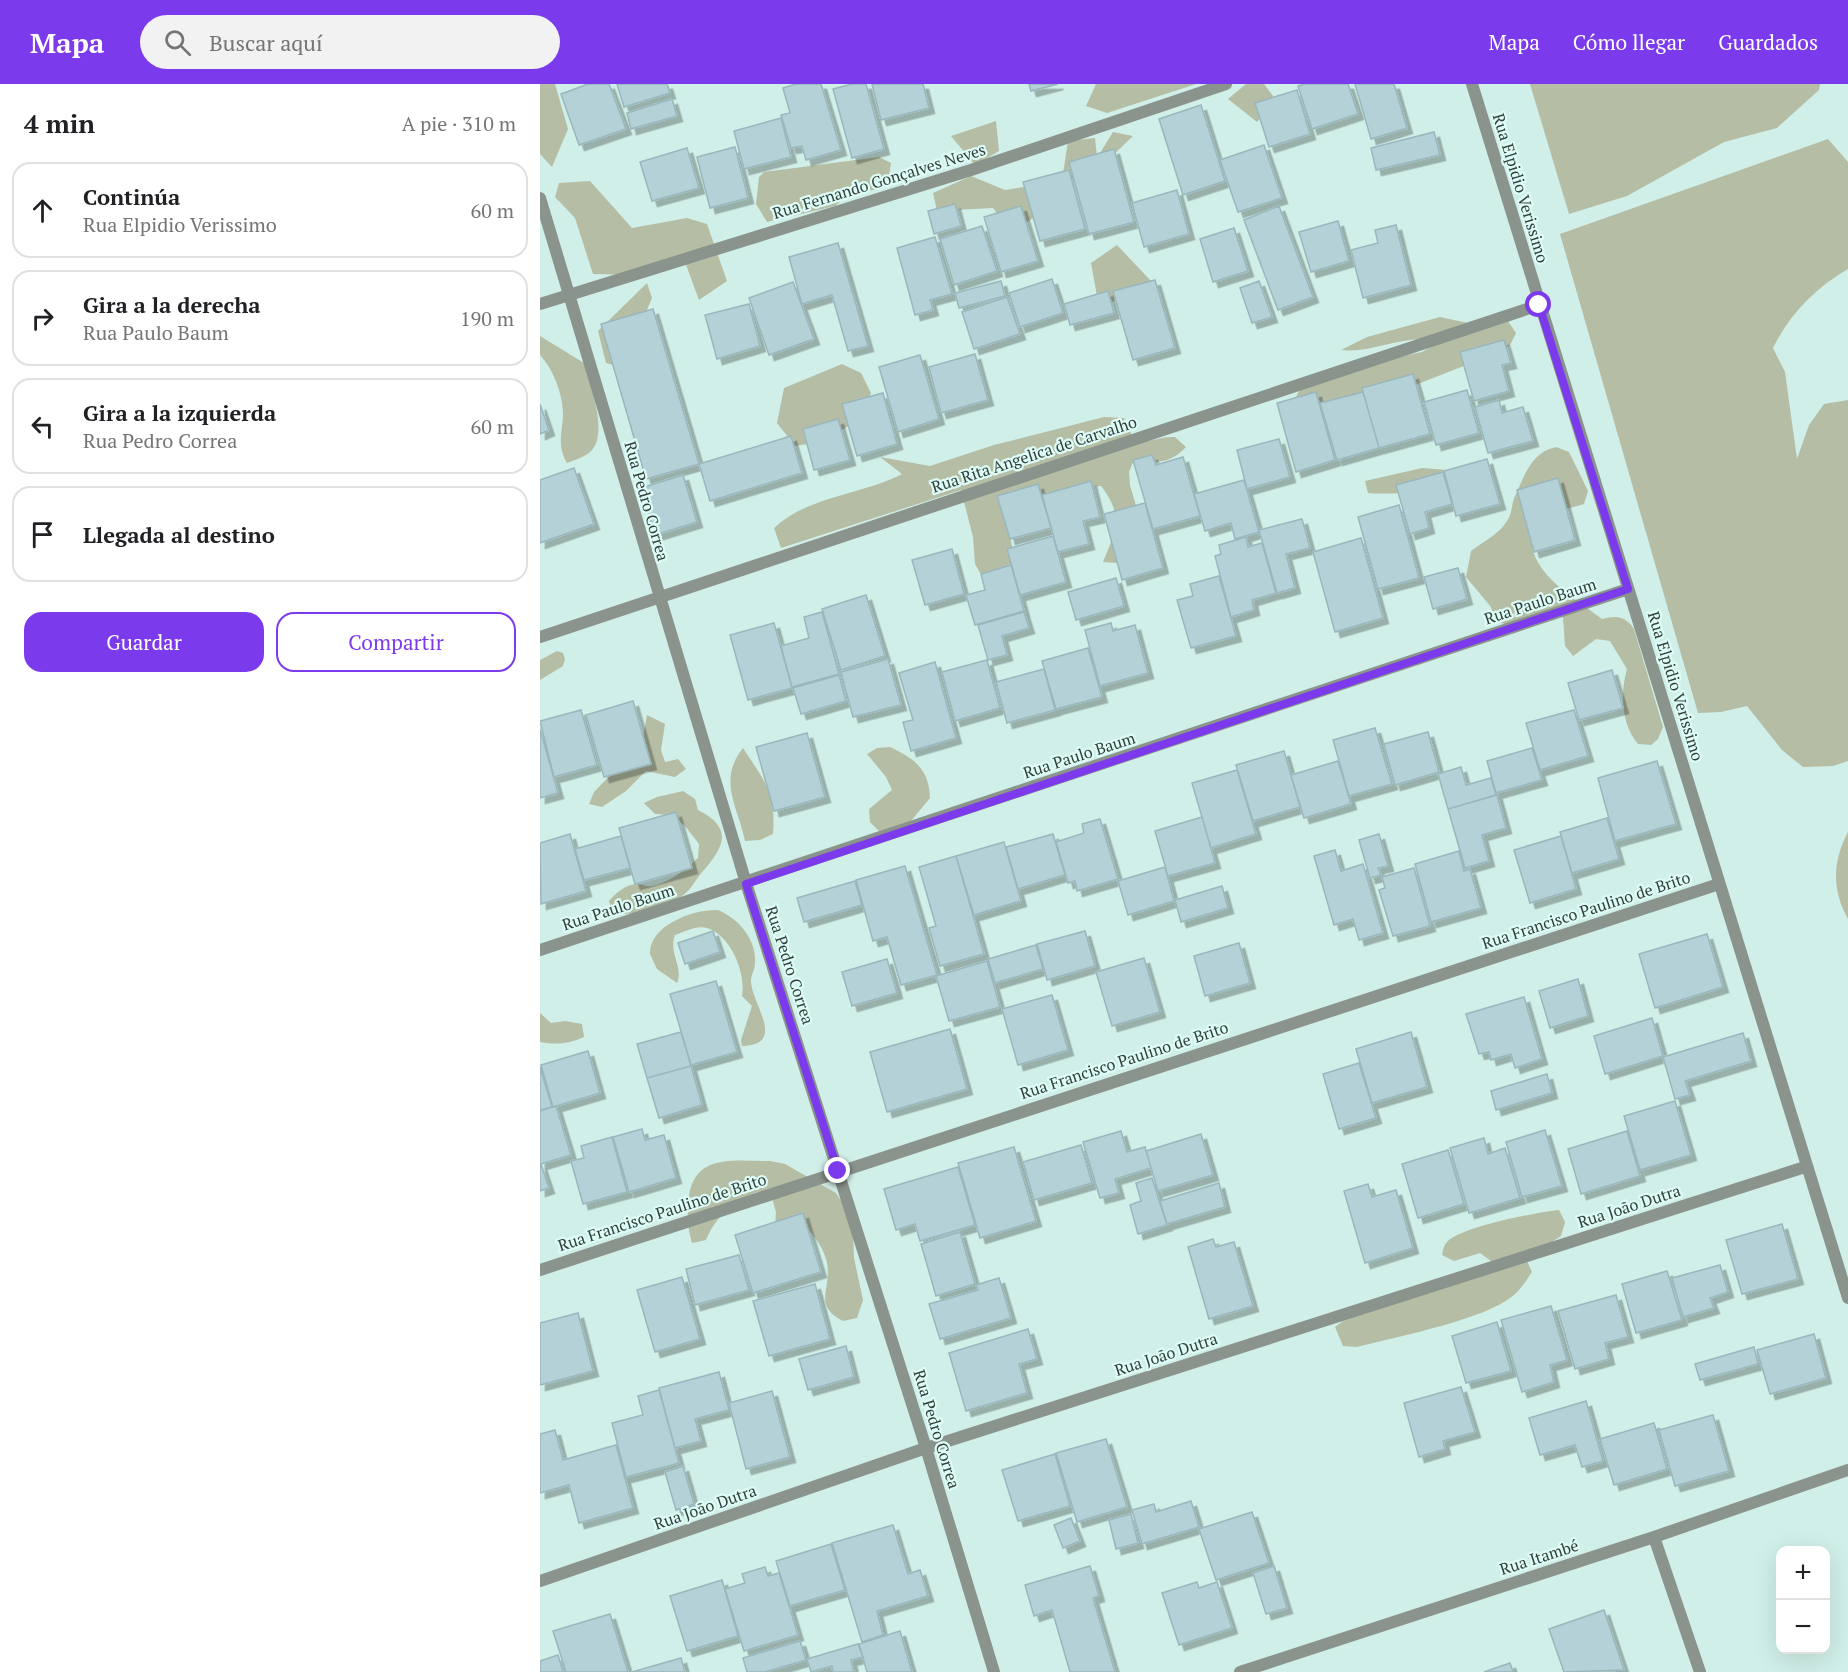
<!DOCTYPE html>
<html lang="es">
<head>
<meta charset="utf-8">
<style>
  :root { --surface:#fff; --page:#f2f2f2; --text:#202124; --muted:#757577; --line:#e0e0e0; --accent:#7c3aed }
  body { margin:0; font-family:"PT Serif",serif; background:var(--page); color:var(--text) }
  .controls { position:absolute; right:18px; bottom:18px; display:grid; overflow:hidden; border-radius:12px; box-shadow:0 6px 24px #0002 }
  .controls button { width:54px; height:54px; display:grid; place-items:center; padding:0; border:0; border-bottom:2px solid var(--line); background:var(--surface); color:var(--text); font:30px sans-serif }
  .stop { position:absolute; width:18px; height:18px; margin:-14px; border:4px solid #7c3aed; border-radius:50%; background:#fff }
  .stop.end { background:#7c3aed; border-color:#fff; box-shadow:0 2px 6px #0008 }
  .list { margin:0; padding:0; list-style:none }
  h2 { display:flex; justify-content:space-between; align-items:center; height:78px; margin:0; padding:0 24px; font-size:26px }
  h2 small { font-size:20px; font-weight:400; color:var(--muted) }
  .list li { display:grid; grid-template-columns:39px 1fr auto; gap:18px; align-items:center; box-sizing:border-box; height:96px; margin:0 12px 12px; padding:0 12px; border:2px solid var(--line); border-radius:18px }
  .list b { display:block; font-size:22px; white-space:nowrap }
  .list p { margin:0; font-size:20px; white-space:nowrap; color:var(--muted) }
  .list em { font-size:20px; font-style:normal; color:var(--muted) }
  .actions { display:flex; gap:12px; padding:18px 24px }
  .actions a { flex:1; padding:14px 0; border:2px solid var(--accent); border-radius:18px; text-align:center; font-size:21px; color:var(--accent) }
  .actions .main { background:var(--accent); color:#fff }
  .icon { flex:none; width:33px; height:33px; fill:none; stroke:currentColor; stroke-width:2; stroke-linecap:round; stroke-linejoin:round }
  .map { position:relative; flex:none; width:1308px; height:1588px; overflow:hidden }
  header { display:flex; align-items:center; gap:36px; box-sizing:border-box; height:84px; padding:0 30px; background:var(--accent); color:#fff }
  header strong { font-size:28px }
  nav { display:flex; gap:33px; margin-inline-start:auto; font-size:21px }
  .search { width:420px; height:54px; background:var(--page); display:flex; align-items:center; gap:15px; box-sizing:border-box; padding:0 21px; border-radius:33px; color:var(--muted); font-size:22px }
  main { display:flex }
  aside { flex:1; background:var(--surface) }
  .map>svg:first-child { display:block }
  .green { fill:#b5bda5 }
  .building { fill:#b3d1d7; stroke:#99b7bd; stroke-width:1.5; filter:url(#shadow) }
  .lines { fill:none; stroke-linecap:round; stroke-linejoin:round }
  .minor { stroke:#8a938c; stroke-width:12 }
  .route { stroke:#7c3aed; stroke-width:8 }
  .labels { text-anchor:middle; stroke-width:4.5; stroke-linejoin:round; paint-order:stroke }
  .street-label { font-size:16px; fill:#323e3c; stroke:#ddfcf6 }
</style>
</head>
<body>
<header>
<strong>Mapa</strong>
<div class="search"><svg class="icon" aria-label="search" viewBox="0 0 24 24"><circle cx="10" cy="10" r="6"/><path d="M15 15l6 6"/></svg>Buscar aquí</div>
<nav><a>Mapa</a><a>Cómo llegar</a><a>Guardados</a></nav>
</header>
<main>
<aside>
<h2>4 min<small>A pie · 310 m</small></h2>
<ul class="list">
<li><svg class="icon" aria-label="ahead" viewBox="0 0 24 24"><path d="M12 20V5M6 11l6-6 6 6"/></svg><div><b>Continúa</b><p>Rua Elpidio Verissimo</p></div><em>60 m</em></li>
<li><svg class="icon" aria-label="right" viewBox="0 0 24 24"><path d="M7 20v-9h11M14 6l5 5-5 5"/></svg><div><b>Gira a la derecha</b><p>Rua Paulo Baum</p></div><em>190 m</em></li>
<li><svg class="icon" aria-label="left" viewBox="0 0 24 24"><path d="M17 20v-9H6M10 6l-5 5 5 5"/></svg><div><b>Gira a la izquierda</b><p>Rua Pedro Correa</p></div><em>60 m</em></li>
<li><svg class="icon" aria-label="arrive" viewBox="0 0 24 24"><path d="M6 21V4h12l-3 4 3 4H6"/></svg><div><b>Llegada al destino</b></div></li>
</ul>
<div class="actions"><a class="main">Guardar</a><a>Compartir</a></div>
</aside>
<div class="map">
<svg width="1308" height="1588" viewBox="0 0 1308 1588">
  <defs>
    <filter id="shadow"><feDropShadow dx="5.5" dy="5.5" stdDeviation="0" flood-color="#0004"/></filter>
  </defs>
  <rect width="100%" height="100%" fill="#d0efe8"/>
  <!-- green -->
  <path class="green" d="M0 0H15L28 45 12 83 0 70Z
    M556 0H656L567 29 546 22Z
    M706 0H724L736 16 717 38 688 15Z
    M990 0H1280L1279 6 1237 44 1184 58 1087 112 1029 130Z
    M456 37 459 67 435 81 411 52Z
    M573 48 593 52 544 99 523 90 528 57 555 54 557 74Z
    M1288 55 1308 78V185C1275 204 1249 231 1233 264L1245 288 1257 375 1269 341 1284 320 1308 316V677L1293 682 1263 683 1242 666 1207 622 1181 628 1158 629 1020 150Z
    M339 73 351 79 349 92 334 106 312 108 295 122 227 138 216 120 219 93 224 88Z
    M431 92 465 106 496 101 505 126 471 149 453 124 397 127 393 109Z
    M50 97 92 144 147 134 167 140 187 197 159 216 145 178 97 191 53 190 35 134 15 113 19 99Z
    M577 161 611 197 570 219 557 212 551 179Z
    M107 199 112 214 85 278 80 283 66 279 58 247Z
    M900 233 928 239 968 237 976 249 970 261 957 269 860 307 774 330 754 317 760 305 838 277 882 268 899 258C867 248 834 270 801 266L827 253Z
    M0 252 44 279C50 300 68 348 52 366 47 372 35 376 27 379 16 360 23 348 23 328 22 308 13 285 0 271Z
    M302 280 321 289 331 309 322 335 279 358 255 362 237 339 244 304Z
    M564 333 584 334 595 358C609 359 620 352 635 353L646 363C632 379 615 380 594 376L589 388 590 401 598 429 589 470 577 479 563 478C576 446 584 432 561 402 527 403 496 418 466 433L474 472 481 484 442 492 435 480 433 453 421 406 241 464 234 444C268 412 322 411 362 390L340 373 390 382 454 361Z
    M1016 363 1029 368 1048 407 1044 420 995 434C976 482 1030 511 1062 535 1076 531 1086 532 1094 545L1123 643 1118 655 1111 661 1098 660C1081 640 1080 609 1087 585L1070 557 1056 555 1033 572 1025 562 1023 533 1013 525 968 541 955 537 951 523 926 493 931 467C944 457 958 451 967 437 973 428 971 419 976 410 985 390 992 368 1016 363Z
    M931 380C927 385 923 395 917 399 904 408 845 411 828 409L825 397 882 384 907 386Z
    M17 567 23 569 25 575 23 582 0 596V576Z
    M107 631 125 640 121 666 125 678 138 675 146 685 135 693 106 687 86 707 62 723 49 720 54 708 102 659Z
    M350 663C375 675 389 685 390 714L371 737 341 749 330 738 329 725 352 706 346 693 327 670 337 664Z
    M203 664C225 698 236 708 233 750L220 756 205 757C198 722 177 697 203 664Z
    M143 707 155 715 158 726C194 744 184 763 163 787 155 796 152 805 142 812 123 824 94 833 72 829L69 817C76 809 86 800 97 800 101 800 106 803 111 802 127 800 147 785 158 774L159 760C146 743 139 730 115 730L104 719 117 713Z
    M1308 748V835C1292 806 1292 778 1308 748Z
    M178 826C198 834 217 856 215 879 215 885 211 891 211 897 211 919 248 961 202 962L201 956 212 922 202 912C206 890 192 852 167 844 157 841 144 848 135 851 128 868 144 884 137 899L117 885 110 870C109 841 154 825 178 826Z
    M0 929 11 939 25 937 42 940 44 953C28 960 17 961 0 958Z
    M230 1077 245 1080 296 1109 304 1121 313 1148 314 1174 323 1216 317 1234 303 1237C272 1221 292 1206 287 1179 284 1164 275 1153 265 1142H235L236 1128 232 1114 217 1108C193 1118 176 1132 166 1156L152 1159C147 1142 147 1129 149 1112 155 1069 196 1077 230 1077Z
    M1019 1126 1025 1138 1021 1152 986 1175 992 1188C987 1195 982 1204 975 1210 949 1235 855 1253 817 1263L803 1262 795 1243 803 1237 942 1189 951 1177 940 1169 914 1177 902 1171C903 1166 904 1161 907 1158 920 1143 998 1128 1019 1126Z"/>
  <!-- building -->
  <path class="building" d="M48 0H69L86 45 39 61 21 10Z
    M77 0H127L130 9 84 23Z
    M256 0H281L301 66 266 76 262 62 251 64 241 31 250 29 243 4Z
    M312 0H326L344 65 312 74 293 5Z
    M332 0H383L389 24 341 36Z
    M489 0H518L491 7Z
    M765 0H808L818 30 772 45 758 2Z
    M815 0H854L867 44 831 55Z
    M757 6 770 50 729 63 715 19Z
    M132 15 137 32 91 45 87 29Z
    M661 21 685 97 643 111 619 35Z
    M241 34 251 73 204 85 194 47Z
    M894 48 900 71 836 86 831 64Z
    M724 61 742 114 698 128 680 76Z
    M195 63 208 114 170 124 157 73Z
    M147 64 159 104 112 117 100 78Z
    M574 65 594 138 549 150 529 78Z
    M529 86 545 145 500 157 483 98Z
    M637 106 649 150 604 163 592 119Z
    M415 120 421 142 394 150 388 127Z
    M481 122 498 177 461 188 444 133Z
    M739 122 773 213 738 226 704 136Z
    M798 137 809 177 771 188 759 148Z
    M856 141 871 201 823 214 811 166 838 159 835 146Z
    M442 142 457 187 414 201 400 155Z
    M694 144 708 187 673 198 660 155Z
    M395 153 412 210 390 216 393 226 375 231 357 164Z
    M298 159 328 262 308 267 292 211 262 220 249 173Z
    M512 195 523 229 480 243 469 209Z
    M615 196 635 264 593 276 573 207Z
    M461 197 465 212 419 224 415 209Z
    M719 197 732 233 712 239 700 204Z
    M253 198 274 255 229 271 209 214Z
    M568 207 574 229 530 241 524 220Z
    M467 213 480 250 434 265 422 228Z
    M209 220 220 262 177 275 165 231Z
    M113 225 159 380 106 395 61 240Z
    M964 256 971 279 962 281 969 307 934 317 920 268Z
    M435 270 448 316 401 329 389 283Z
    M380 271 399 335 358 348 339 283Z
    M873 290 890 350 839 364 822 304Z
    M927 306 939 349 896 361 884 318Z
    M776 308 795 376 756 388 737 319Z
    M823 308 839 364 797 376 780 319Z
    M343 309 357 360 317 372 302 320Z
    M959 316 962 329 983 323 993 357 948 369 935 323Z
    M0 320 9 346 0 350Z
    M298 335 310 376 274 386 263 345Z
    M251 352 262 389 170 417 159 380Z
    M739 355 750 393 707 405 697 366Z
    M612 371 616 381 643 373 660 432 613 445 593 376Z
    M947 375 960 420 916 432 904 387Z
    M34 384 54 440 0 459V396Z
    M903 388 912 420 885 428 889 444 870 450 856 401Z
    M143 391 157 438 115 451 101 404Z
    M1018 394 1035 456 994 468 977 406Z
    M704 396 719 448 695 455 691 439 665 447 654 410Z
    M551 397 560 433 543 437 549 460 518 468 502 411Z
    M498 400 511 444 470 455 457 412Z
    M605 419 623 484 582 496 564 430Z
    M859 421 879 494 838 505 818 433Z
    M762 435 770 464 746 470 755 504 737 509 719 446Z
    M513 452 526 498 480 511 467 465Z
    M706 453 708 463 722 459 736 509 712 516 714 526 691 533 675 472 681 470 679 461Z
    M821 454 843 534 795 548 773 468Z
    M412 465 424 510 385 521 372 476Z
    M471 481 484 527 435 541 426 511 445 506 441 490Z
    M918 484 927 515 893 525 884 493Z
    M679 492 696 552 651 564 637 516 653 512 650 500Z
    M576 494 584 522 536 536 528 508Z
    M326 511 345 572 301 586 282 525Z
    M282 528 299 590 252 603 241 562 269 554 264 533Z
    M484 528 489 544 462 552 467 571 448 576 438 541Z
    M234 539 252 604 208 616 190 551Z
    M571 539 573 547 595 541 608 589 560 602 545 546Z
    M548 564 562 613 516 625 502 577Z
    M348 575 361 621 313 633 301 588Z
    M447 576 460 624 415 637 402 588Z
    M395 578 416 654 371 667 363 638 373 636 359 589Z
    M504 585 515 626 467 639 456 598Z
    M1072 586 1083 624 1039 636 1028 599Z
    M299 591 306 617 261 630 253 604Z
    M93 617 111 680 64 693 46 631Z
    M41 626 57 681 14 693 0 637Z
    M1034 626 1048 672 1000 686 986 639Z
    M835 644 852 700 809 712 793 656Z
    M0 645 18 709 0 714Z
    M888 648 899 688 855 701 844 660Z
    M267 649 285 713 234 727 216 663Z
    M992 664 1002 696 956 709 947 677Z
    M744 667 760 723 713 737 696 681Z
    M798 677 811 720 764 734 751 691Z
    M1117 677 1136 740 1075 757 1058 694Z
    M921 683 926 701 951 694 956 711 908 725 898 690Z
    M697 686 716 750 671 764 652 699Z
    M957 711 966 744 942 751 949 777 925 784 908 725Z
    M136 728 152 784 95 800 79 744Z
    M662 733 675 779 628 792 615 747Z
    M1067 734 1079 775 1032 789 1020 748Z
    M560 735 578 795 537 807 535 797 528 799 516 758 544 749 542 740Z
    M30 750 46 807 1 820 0 759Z
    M513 750 525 791 478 805 466 763Z
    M839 750 848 782 838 784 841 791 830 794 819 756Z
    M81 752 90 784 44 796 35 765Z
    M1021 752 1036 805 990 819 974 766Z
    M464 758 481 817 434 831 416 772Z
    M795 766 801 787 823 780 843 849 819 856 813 835 794 841 774 772Z
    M919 767 924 787 930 785 941 824 891 838 875 780Z
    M416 772 444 870 400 882 389 844 396 842 379 783Z
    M365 782 397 891 361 901 347 853 333 857 316 796Z
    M625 783 634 817 588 831 578 797Z
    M874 784 890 842 853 852 839 806 845 804 842 793Z
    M315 797 322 821 264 838 257 814Z
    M682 802 688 824 641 838 635 816Z
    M173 847 180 868 145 880 138 859Z
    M545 847 555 882 507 896 497 860Z
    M1167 850 1183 903 1115 924 1099 870Z
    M699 859 710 899 665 912 654 872Z
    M496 861 503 885 455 899 448 875Z
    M604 874 620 928 572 942 556 888Z
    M347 875 357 909 312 922 302 888Z
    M447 877 460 923 409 937 396 892Z
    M1038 895 1048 932 1010 944 999 907Z
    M176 897 197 968 151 981 130 910Z
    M512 911 528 966 478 981 462 925Z
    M984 913 1002 975 975 984 971 970 951 976 949 968 939 970 926 930Z
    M1112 934 1123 972 1065 990 1054 952Z
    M410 945 427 1005 347 1028 330 968Z
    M141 948 151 982 107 994 97 960Z
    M871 948 887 1003 832 1019 816 965Z
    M1203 949 1211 977 1145 997 1150 1011 1135 1015 1123 973Z
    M48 967 60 1009 13 1023 1 981Z
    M819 979 836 1034 799 1045 783 990Z
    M151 982 162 1021 119 1034 107 994Z
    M0 983 12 1023 0 1026Z
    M1007 990 1012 1009 956 1026 951 1007Z
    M1135 1017 1151 1071 1100 1086 1084 1032Z
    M16 1022 31 1071 1 1080 9 1104 0 1107V1027Z
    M102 1045 105 1056 124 1051 136 1094 89 1108 73 1053Z
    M1005 1046 1022 1102 982 1113 966 1058Z
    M581 1047 587 1068 605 1063 611 1084 575 1095 579 1109 560 1114 543 1058Z
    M1087 1047 1100 1092 1041 1110 1028 1065Z
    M661 1050 673 1091 618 1107 606 1067Z
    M72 1053 87 1108 43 1120 31 1077 44 1074 41 1062Z
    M944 1054 948 1070 965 1064 980 1114 929 1129 910 1064Z
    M541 1061 552 1099 494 1116 483 1078Z
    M474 1063 496 1137 440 1154 418 1079Z
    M908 1066 924 1120 878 1134 862 1080Z
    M418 1083 435 1141 380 1157 375 1140 356 1146 344 1105Z
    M612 1094 627 1141 598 1150 590 1121 601 1117 596 1099Z
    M679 1099 685 1123 627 1140 620 1117Z
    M828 1100 832 1113 856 1106 873 1164 825 1179 804 1107Z
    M263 1129 281 1188 213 1209 195 1151Z
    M1242 1140 1258 1195 1202 1210 1186 1156Z
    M420 1148 435 1200 396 1212 381 1160Z
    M673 1155 676 1163 694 1158 713 1222 669 1235 648 1163Z
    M199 1171 209 1206 155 1221 146 1185Z
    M1180 1181 1188 1208 1170 1214 1174 1224 1143 1233 1132 1194Z
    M1127 1187 1142 1236 1096 1249 1082 1200Z
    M142 1193 160 1255 115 1268 97 1206Z
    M459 1194 471 1234 400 1255 389 1220 438 1206 436 1201Z
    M275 1200 290 1255 229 1272 213 1217Z
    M1076 1211 1088 1253 1065 1259 1069 1275 1035 1285 1018 1227Z
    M1011 1222 1027 1276 1010 1281 1014 1298 982 1308 961 1236Z
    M38 1229 53 1287 0 1301V1239Z
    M957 1238 971 1287 926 1299 912 1252Z
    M488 1245 497 1275 479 1280 487 1309 426 1327 409 1269Z
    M1274 1250 1286 1294 1230 1310 1217 1266Z
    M306 1262 314 1293 268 1306 259 1275Z
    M1214 1263 1218 1280 1160 1296 1155 1280Z
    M179 1288 189 1326 155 1335 161 1357 135 1364 119 1304Z
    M921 1303 935 1348 903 1357 905 1365 879 1373 864 1319Z
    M119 1306 139 1379 86 1393 72 1339 103 1331 98 1312Z
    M232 1307 250 1373 206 1385 189 1319Z
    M1046 1317 1063 1377 1042 1383 1035 1361 1000 1371 989 1334Z
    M1173 1331 1189 1387 1135 1402 1119 1346Z
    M1114 1339 1127 1385 1074 1401 1060 1355Z
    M15 1346 23 1376 76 1361 93 1424 39 1439 29 1401 0 1409V1350Z
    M566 1355 587 1423 537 1438 516 1369Z
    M515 1370 530 1422 478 1437 462 1386Z
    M143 1382 154 1420 136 1426 125 1388Z
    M651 1417 659 1443 602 1460 592 1426 614 1420 616 1428Z
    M712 1428 729 1479 676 1496 659 1445Z
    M591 1430 598 1459 576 1465 569 1436Z
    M531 1434 540 1457 523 1464 514 1441Z
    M353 1441 368 1490 380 1486 388 1512 337 1527 343 1551 322 1558 292 1459Z
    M291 1460 305 1506 250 1522 236 1477Z
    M550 1482 559 1512 553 1514 575 1588H530L512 1526 494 1532 485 1501Z
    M734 1482 747 1524 726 1530 713 1489Z
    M225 1483 228 1492 239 1489 258 1551 204 1567 185 1505 205 1499 202 1490Z
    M182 1496 198 1552 147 1567 130 1512Z
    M657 1498 659 1504 677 1498 692 1544 639 1561 622 1509Z
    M1064 1526 1084 1586 1024 1588 1009 1545Z
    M70 1530 88 1588H26L13 1547Z
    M360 1547 372 1588H327L319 1560Z
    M260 1557 266 1576 225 1588H207L203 1574Z
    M318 1560 323 1573 311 1576 314 1588H293L292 1582 271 1588 267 1575Z
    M18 1571 23 1588H0V1577Z
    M141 1574 145 1588H92Z
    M970 1579 973 1588H944Z"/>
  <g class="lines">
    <!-- minor -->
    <path class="minor" d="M932 0 1308 1214
      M0 114 206 799 386 1364 454 1588
      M0 220 431 86 686 0
      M0 553 999 221
      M0 866 1088 505
      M0 1186 1179 800
      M1114 1453 1160 1588
      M0 1497 386 1364 1265 1083
      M700 1588 1114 1453 1308 1386"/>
  </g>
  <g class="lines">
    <!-- route -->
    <path class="route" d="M298 1087 206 800 1088 505 999 221"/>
  </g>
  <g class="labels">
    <!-- street labels -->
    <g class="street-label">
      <text transform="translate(339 97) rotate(-17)" y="6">Rua Fernando Gonçalves Neves</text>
      <text transform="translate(981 104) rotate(73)" y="6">Rua Elpidio Verissimo</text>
      <text transform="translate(494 370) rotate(-18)" y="6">Rua Rita Angelica de Carvalho</text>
      <text transform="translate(107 417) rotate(74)" y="6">Rua Pedro Correa</text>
      <text transform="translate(1000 517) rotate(-18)" y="6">Rua Paulo Baum</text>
      <text transform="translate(1136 602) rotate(73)" y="6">Rua Elpidio Verissimo</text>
      <text transform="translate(539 671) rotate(-18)" y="6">Rua Paulo Baum</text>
      <text transform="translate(78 823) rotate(-18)" y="6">Rua Paulo Baum</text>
      <text transform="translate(1046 826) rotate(-18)" y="6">Rua Francisco Paulino de Brito</text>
      <text transform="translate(250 881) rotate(72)" y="6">Rua Pedro Correa</text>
      <text transform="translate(584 976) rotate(-18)" y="6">Rua Francisco Paulino de Brito</text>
      <text transform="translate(1089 1122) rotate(-18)" y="6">Rua João Dutra</text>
      <text transform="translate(122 1128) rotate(-18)" y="6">Rua Francisco Paulino de Brito</text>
      <text transform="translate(626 1270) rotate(-18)" y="6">Rua João Dutra</text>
      <text transform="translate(397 1345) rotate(73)" y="6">Rua Pedro Correa</text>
      <text transform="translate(165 1423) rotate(-19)" y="6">Rua João Dutra</text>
      <text transform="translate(999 1473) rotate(-18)" y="6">Rua Itambé</text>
    </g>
  </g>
</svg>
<div class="controls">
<button>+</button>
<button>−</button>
</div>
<div class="stop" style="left:999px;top:221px"></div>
<div class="stop end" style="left:298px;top:1087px"></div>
</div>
</main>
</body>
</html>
